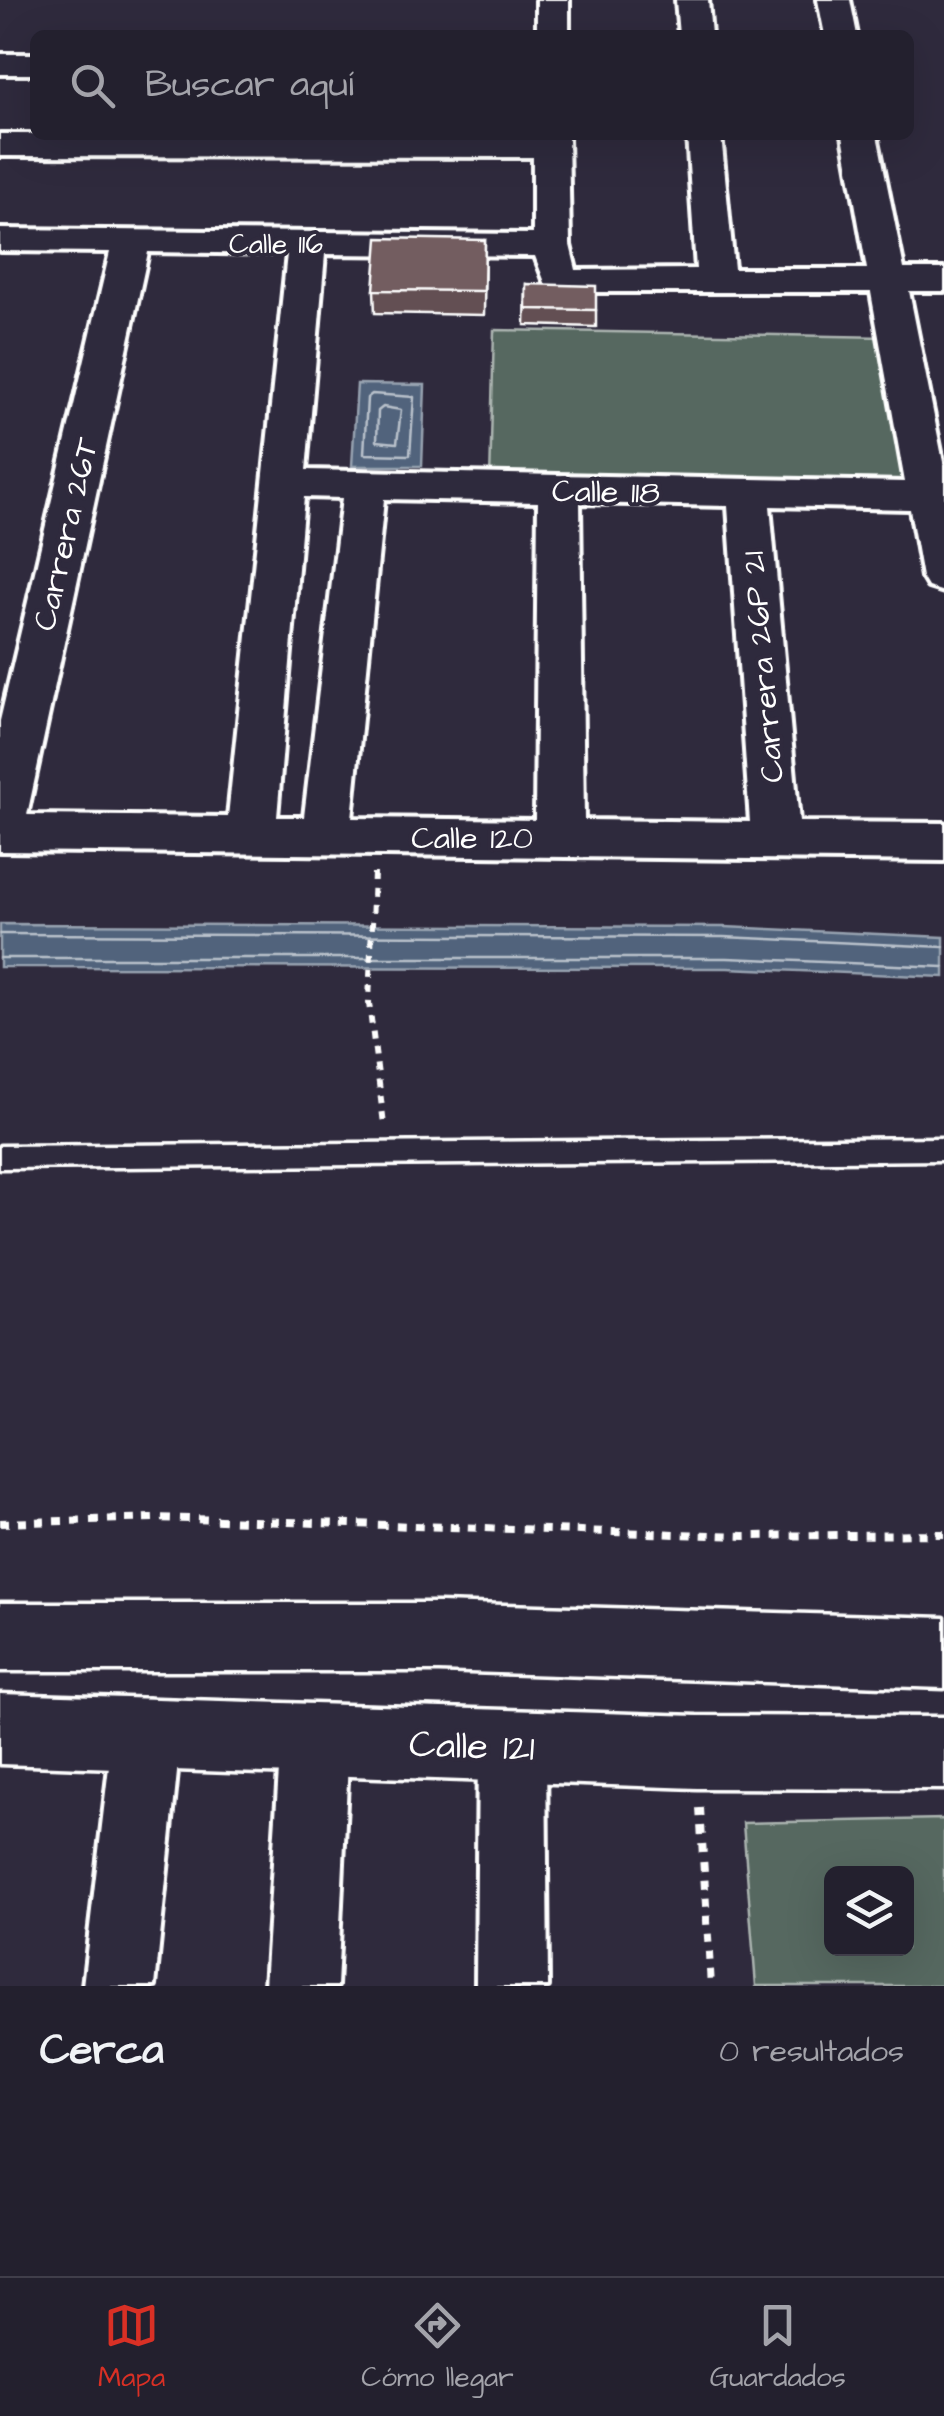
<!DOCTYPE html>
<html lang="es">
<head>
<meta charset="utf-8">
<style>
  :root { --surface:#23202e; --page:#2b2836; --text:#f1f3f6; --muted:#a3a3aa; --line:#403e4a; --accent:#d93025 }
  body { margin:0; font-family:"Architects Daughter",sans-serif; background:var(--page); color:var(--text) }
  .controls { position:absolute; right:30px; bottom:30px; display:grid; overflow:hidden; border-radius:15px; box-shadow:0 10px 40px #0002 }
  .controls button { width:90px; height:90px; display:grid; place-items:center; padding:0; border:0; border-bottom:2px solid var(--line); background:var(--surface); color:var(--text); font:50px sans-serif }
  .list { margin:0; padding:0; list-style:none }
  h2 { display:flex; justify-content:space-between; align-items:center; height:130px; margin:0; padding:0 40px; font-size:42px }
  h2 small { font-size:32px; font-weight:400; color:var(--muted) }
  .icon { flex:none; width:55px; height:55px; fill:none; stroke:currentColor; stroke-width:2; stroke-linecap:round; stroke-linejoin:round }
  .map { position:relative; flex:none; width:944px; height:1986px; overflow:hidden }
  .search { position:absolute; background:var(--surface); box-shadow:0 10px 40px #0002; left:30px; right:30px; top:30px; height:110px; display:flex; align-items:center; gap:25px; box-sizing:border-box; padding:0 35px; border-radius:15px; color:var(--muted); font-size:38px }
  .sheet { height:290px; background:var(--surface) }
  nav { display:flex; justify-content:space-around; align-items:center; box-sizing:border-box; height:140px; border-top:2px solid var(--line); background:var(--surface); font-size:28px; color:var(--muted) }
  nav a { display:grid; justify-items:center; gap:5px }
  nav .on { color:var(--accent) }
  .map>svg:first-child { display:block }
  .green { fill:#576861; stroke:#abb4b0; stroke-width:2.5; fill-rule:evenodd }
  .water { fill:#51647c; stroke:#97a2b0; stroke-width:2.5 }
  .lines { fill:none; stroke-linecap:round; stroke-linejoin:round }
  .shore { stroke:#b9c1cb; stroke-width:2.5 }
  .service-casing { stroke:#fff; stroke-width:7 }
  .minor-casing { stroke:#fff; stroke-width:8 }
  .secondary-casing { stroke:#fff; stroke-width:7 }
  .path-far1 { stroke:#fff; stroke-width:6; stroke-dasharray:8 8; stroke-linecap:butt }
  .path { stroke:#fff; stroke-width:8; stroke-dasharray:9 9; stroke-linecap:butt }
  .service { fill:#2f2a3d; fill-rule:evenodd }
  .minor { fill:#2f2a3d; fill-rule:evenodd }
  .secondary { fill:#2f2a3d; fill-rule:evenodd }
  .wall { fill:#635053; stroke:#fff; stroke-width:2.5 }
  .building { fill:#735d60; stroke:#fff; stroke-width:2.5 }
  .labels { text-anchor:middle; stroke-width:8; stroke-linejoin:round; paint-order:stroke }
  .far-street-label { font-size:28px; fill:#fff; stroke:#2f2a3d }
  .street-label { font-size:32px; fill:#fff; stroke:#2f2a3d }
  .near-street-label { font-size:38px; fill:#fff; stroke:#2f2a3d }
</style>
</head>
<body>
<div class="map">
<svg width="944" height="1986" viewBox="0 0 944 1986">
  <rect width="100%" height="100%" fill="#2f2a3d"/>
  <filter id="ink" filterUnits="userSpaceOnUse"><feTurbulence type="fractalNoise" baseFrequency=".01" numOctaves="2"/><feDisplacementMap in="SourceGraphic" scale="20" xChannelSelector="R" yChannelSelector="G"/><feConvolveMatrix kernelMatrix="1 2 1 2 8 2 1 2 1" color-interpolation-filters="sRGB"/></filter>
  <g filter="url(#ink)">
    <!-- green -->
    <path class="green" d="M494 330 886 337 913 490 490 482Z
      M944 1819V1986H756L743 1823ZM832 1874H906V1948H832Z"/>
    <!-- water -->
    <path class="water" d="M357 384 425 385 422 466H352Z
      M0 924 724 927 944 937V977L727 968 0 967Z"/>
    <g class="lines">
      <!-- shore -->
      <path class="shore" d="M372 394 414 397 410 455 364 454 367 398Z
        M383 407 401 410 397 443 377 441 378 411Z
        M0 934 723 937 944 947
        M0 958H727L944 967"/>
      <defs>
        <path id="service" d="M944 1138V1160L0 1168V1146Z"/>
        <path id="minor" d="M537 0H569V35H537Z
          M676 0H708L711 35H679Z
          M818 0H850L857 35H825Z
          M0 54H35V74H0Z
          M0 134 568 135 570 245 576 270 696 269 687 135H721L734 269H867L843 135H877L904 269H944V291H909L944 467V592L928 587 922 577 910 509 770 506 799 822 944 823V861L0 851V721L110 252 0 251V229L533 234V157L0 156ZM148 252 287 254 228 817 27 815ZM325 254 535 256 546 285 575 292H871L905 482 306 470ZM304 497 342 498 304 817H277ZM384 499 538 502 535 820 352 818ZM580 503 728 506 750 822 584 820Z
          M147 1699 171 1709 181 1733 155 1986H83L113 1733 123 1709Z
          M315 1706 339 1716 349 1740 337 1986H265L281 1740 291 1716Z
          M512 1712 536 1722 546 1746 548 1986H476L478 1746 488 1722Z"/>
        <path id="secondary" d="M0 1603H439L944 1618V1688L439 1671H0Z
          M0 1694 697 1716 944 1717V1789L697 1788 0 1764Z"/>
      </defs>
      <!-- service casing -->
      <use href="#service" class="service-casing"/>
      <!-- minor casing -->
      <use href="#minor" class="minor-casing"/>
      <!-- secondary casing -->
      <use href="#secondary" class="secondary-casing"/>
      <!-- path-far1 -->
      <path class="path-far1" d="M374 873 369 1003 384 1124"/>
      <!-- path -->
      <path class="path" d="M0 1523 155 1518 744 1536 944 1534
        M700 1808 711 1986"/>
      <!-- service -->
      <use href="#service" class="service"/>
      <!-- minor -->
      <use href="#minor" class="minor"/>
      <!-- secondary -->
      <use href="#secondary" class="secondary"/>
    </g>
    <!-- wall -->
    <path class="wall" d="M485 240 484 315 375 313 374 290Z
      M526 284 596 310V327L525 325Z"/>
    <!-- building -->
    <path class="building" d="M378 238 485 240 484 291 374 290Z
      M526 284 596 286V310L526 309Z"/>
  </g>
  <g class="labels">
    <!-- far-street labels -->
    <g class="far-street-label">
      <text x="276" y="253">Calle 116</text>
    </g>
    <!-- street labels -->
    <g class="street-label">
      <text transform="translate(606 491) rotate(1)" y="11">Calle 118</text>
      <text transform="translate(65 534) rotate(-77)" y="11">Carrera 26T</text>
      <text transform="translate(762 667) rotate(-95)" y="11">Carrera 26P 21</text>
      <text x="472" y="848">Calle 120</text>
    </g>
    <!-- near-street labels -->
    <g class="near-street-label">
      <text transform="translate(472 1745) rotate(2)" y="13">Calle 121</text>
    </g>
  </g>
</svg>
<div class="controls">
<button><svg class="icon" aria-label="layers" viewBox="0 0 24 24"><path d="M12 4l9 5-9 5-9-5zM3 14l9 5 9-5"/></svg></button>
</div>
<div class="search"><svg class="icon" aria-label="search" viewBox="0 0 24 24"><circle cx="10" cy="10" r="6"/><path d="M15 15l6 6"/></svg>Buscar aquí</div>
</div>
<section class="sheet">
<h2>Cerca<small>0 resultados</small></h2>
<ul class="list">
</ul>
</section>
<nav>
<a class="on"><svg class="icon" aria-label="map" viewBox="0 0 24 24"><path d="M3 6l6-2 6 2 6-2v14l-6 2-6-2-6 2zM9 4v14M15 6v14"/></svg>Mapa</a>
<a><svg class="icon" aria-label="directions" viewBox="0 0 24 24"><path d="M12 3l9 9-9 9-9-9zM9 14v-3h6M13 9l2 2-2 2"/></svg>Cómo llegar</a>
<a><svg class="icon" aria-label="saved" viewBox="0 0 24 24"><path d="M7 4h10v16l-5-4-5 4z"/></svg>Guardados</a>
</nav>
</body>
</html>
